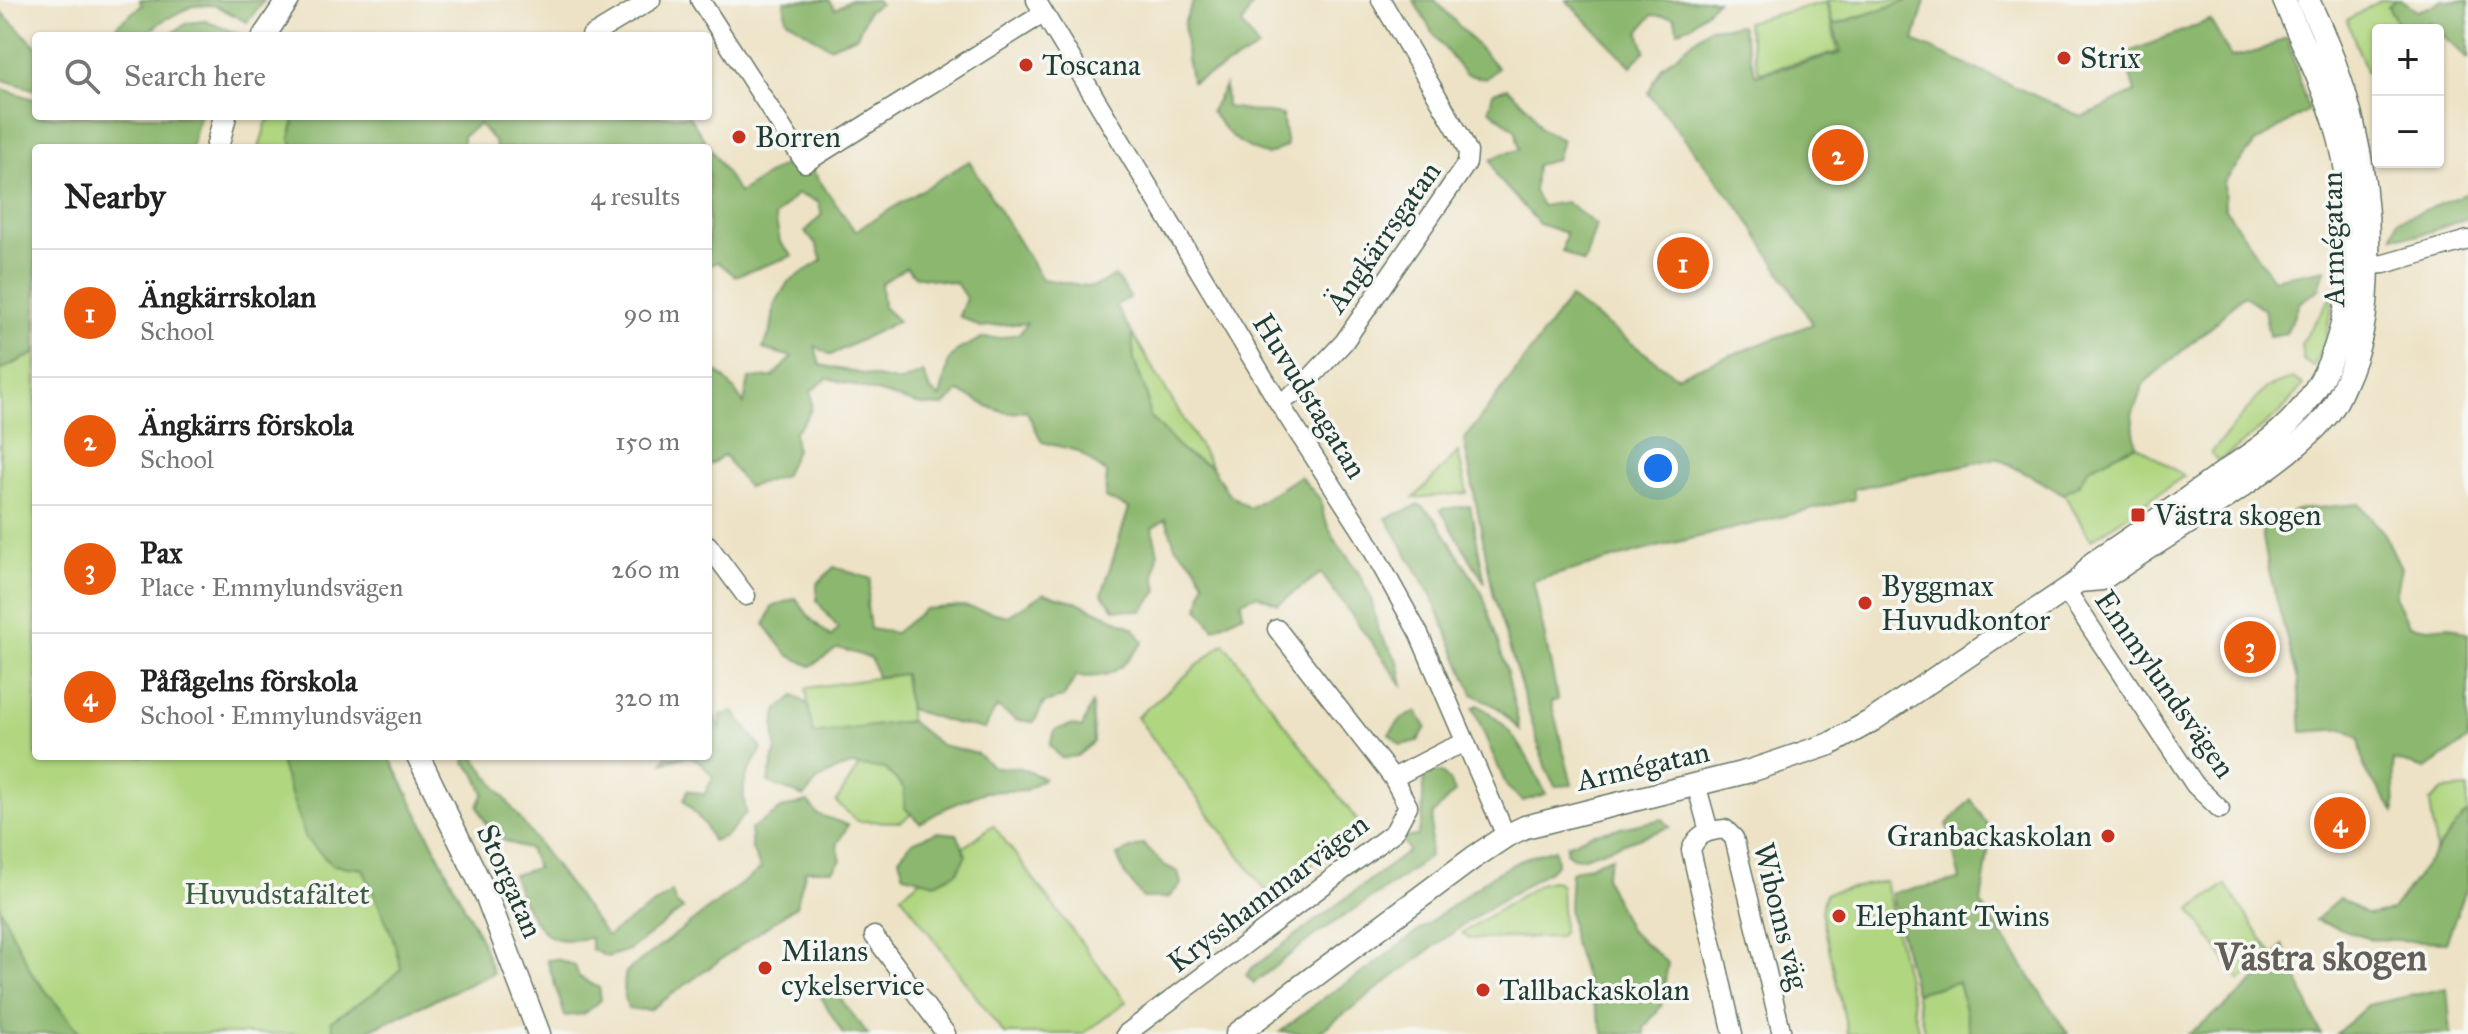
<!DOCTYPE html>
<html lang="en">
<head>
<meta charset="utf-8">
<style>
  :root { --surface:#fff; --page:#f2f2f2; --text:#222; --muted:#767676; --line:#e0e0e0; --accent:#ea580c }
  body { margin:0; font-family:"IM FELL Great Primer",serif; background:var(--page); color:var(--text) }
  .controls { position:absolute; right:24px; top:24px; display:grid; overflow:hidden; border-radius:8px; box-shadow:0 2px 6px #0004 }
  .controls button { width:72px; height:72px; display:grid; place-items:center; padding:0; border:0; border-bottom:2px solid var(--line); background:var(--surface); color:var(--text); font:40px sans-serif }
  .you { position:absolute; left:1658px; top:468px; width:28px; height:28px; margin:-20px; border:6px solid #fff; border-radius:50%; background:#1a73e8; box-shadow:0 0 0 12px #1a73e833 }
  .badge { display:grid; place-items:center; width:52px; height:52px; border-radius:50%; background:var(--accent); color:#fff; font-size:26px; font-weight:700 }
  .pin { position:absolute; translate:-50% -50%; border:4px solid #fff; box-shadow:0 2px 8px #0006 }
  .list { margin:0; padding:0; list-style:none }
  h2 { display:flex; justify-content:space-between; align-items:center; height:104px; margin:0; padding:0 32px; font-size:34px }
  h2 small { font-size:26px; font-weight:400; color:var(--muted) }
  .list li { display:grid; grid-template-columns:52px 1fr auto; gap:24px; align-items:center; box-sizing:border-box; height:128px; padding:0 32px; border-top:2px solid var(--line) }
  .list b { display:block; font-size:30px; white-space:nowrap }
  .list p { margin:0; font-size:26px; white-space:nowrap; color:var(--muted) }
  .list em { font-size:26px; font-style:normal; color:var(--muted) }
  .icon { flex:none; width:44px; height:44px; fill:none; stroke:currentColor; stroke-width:2; stroke-linecap:round; stroke-linejoin:round }
  .map { position:relative; flex:none; width:2468px; height:1034px; overflow:hidden }
  .search { position:absolute; background:var(--surface); box-shadow:0 2px 6px #0004; left:32px; top:32px; width:680px; height:88px; display:flex; align-items:center; gap:20px; box-sizing:border-box; padding:0 28px; border-radius:8px; color:var(--muted); font-size:30px }
  .panel { position:absolute; background:var(--surface); box-shadow:0 2px 6px #0004; left:32px; top:144px; width:680px; height:616px; border-radius:8px }
  .map>svg:first-child { display:block }
  .green { fill:#b0d680; stroke:#688a5a; stroke-width:2 }
  .forest { fill:#8cb76e; stroke:#567a51; stroke-width:2; fill-rule:evenodd }
  .lines { fill:none; stroke-linecap:round; stroke-linejoin:round }
  .minor-casing { stroke:#677767; stroke-width:21 }
  .tertiary-casing { stroke:#677767; stroke-width:25 }
  .minor { stroke:#fff; stroke-width:18 }
  .tertiary { stroke:#fff; stroke-width:22 }
  .poi-dot { fill:#c8321e; stroke:#f6f6f2; stroke-width:3 }
  .labels { text-anchor:middle; stroke-width:7; stroke-linejoin:round; paint-order:stroke }
  .poi-label { font-size:30px; fill:#1f3d34; stroke:#f6f6f2; text-anchor:start }
  .street-label { font-size:30px; fill:#1f3d34; stroke:#f6f6f2 }
  .park-label { font-size:30px; fill:#3c5c43; stroke:#f6f6f2 }
  .district-label { font-size:38px; font-weight:bold; fill:#646058; stroke:#f6f6f2 }
</style>
</head>
<body>
<div class="map">
<svg width="2468" height="1034" viewBox="0 0 2468 1034">
  <rect width="100%" height="100%" fill="#f6f6f2"/>
  <filter id="ink" filterUnits="userSpaceOnUse"><feTurbulence type="fractalNoise" baseFrequency=".0125" numOctaves="2"/><feDisplacementMap in="SourceGraphic" scale="16" xChannelSelector="R" yChannelSelector="G"/><feConvolveMatrix kernelMatrix="1 2 1 2 8 2 1 2 1" color-interpolation-filters="sRGB"/></filter>
  <filter id="wash" filterUnits="userSpaceOnUse"><feTurbulence type="fractalNoise" baseFrequency=".006" numOctaves="4" result="noise"/><feDisplacementMap in="SourceGraphic" scale="32" xChannelSelector="R" yChannelSelector="G"/><feGaussianBlur stdDeviation="1.8" result="paint"/><feColorMatrix in="noise" values="0 0 0 0 0 0 0 0 0 0 0 0 0 0 0 0 0 1.4 0 .05"/><feComposite in="paint" operator="in"/></filter>
  <g filter="url(#wash)">
    <rect width="100%" height="100%" fill="#ede2c5"/>
    <!-- green -->
    <path class="green" d="M1827 0H1910L1833 25Z
      M2382 0H2396L2388 7 2399 26V30H2378V64L2367 73 2347 20Z
      M1826 2 1838 52 1759 72 1746 22Z
      M280 116H290L294 123 290 139 295 148H259L267 121Z
      M2335 290 2324 345 2313 367 2303 360 2301 344Z
      M1132 333 1212 467 1184 453 1149 415 1147 395 1134 360Z
      M36 353V756H389L481 940 493 973 360 1034H0V370Z
      M2293 378 2303 385 2280 413 2219 462 2211 453 2266 388Z
      M2136 445 2184 476 2091 540 2064 494 2078 485 2089 468Z
      M1458 452 1467 493 1414 498Z
      M1224 643 1362 827 1269 895 1137 717Z
      M904 674 910 721 812 735 806 688Z
      M862 761 900 762 932 798 901 822 857 821 836 802Z
      M2468 788 2467 828 2436 850 2430 802 2443 790Z
      M993 825 1126 1002 1083 1034H1004L901 895Z
      M1551 881 1558 882 1561 886 1563 932 1559 937 1469 939 1462 933 1540 884Z
      M1885 881 1919 1034H1848L1821 911 1826 893Z
      M2226 885 2274 957 2239 981 2191 909Z
      M1958 982 1971 1034H1925L1915 993Z"/>
    <!-- forest -->
    <path class="forest" d="M139 0H264L247 22 214 5 192 6 164 20 143 36H114L117 25 142 5Z
      M829 0 835 9 850 0H877L880 4 868 11 857 36 829 47 786 19 784 1Z
      M1194 0H1255L1242 24 1258 48 1219 70 1192 82 1187 59 1184 23Z
      M1413 0H1435L1498 68 1486 79 1465 74 1434 35Z
      M1566 0H1717L1692 25 1678 31 1674 17 1652 15 1639 32 1645 51 1631 66Z
      M1910 0H1925L1914 41 2082 117 2135 92 2124 54 2210 20 2231 57 2259 51 2287 37 2308 110 2255 143 2224 182 2225 208 2273 279 2325 269 2319 289 2300 302 2286 333 2269 336 2264 309 2243 295 2214 324 2144 383 2132 415 2136 445 2089 468 2078 485 2064 494 1997 458 1853 489 1855 499 1653 548 1533 581 1558 700 1551 701 1572 785 1555 786 1546 769 1494 597 1464 440 1570 298 1676 376 1813 324 1742 211 1648 93 1662 67 1709 28 1741 25 1756 75 1841 53 1833 25Z
      M2396 0H2401L2417 11 2435 5 2441 0H2468V59L2429 22 2419 30H2399V26L2388 6Z
      M0 11 36 46V90L0 79Z
      M205 21 241 35 168 36 187 23Z
      M1225 86 1226 107 1282 115 1287 146 1268 155C1239 146 1228 136 1211 111Z
      M0 88 36 100V116H200L191 148H36V353L0 370Z
      M1507 88 1531 110 1540 128 1562 140 1556 160 1536 165 1534 191 1542 206 1566 202 1596 225 1584 263 1562 251 1566 233 1539 224 1497 177 1491 160 1502 154 1519 150 1516 131 1489 109 1493 93Z
      M290 116H510L513 121 521 116H689L739 193 788 162 801 172 810 167 855 231 969 161 1042 279 1093 287 1115 276 1130 297 1115 306 1132 333 1134 360 1147 395 1149 415 1184 453 1212 467 1228 493 1249 508 1300 476 1320 499 1324 517 1335 540 1357 570 1371 598 1378 631 1398 661 1403 686 1321 573 1278 604 1257 595 1241 602 1243 614 1214 629 1199 609 1204 582 1195 565 1175 546 1166 519 1152 528 1158 553 1155 574 1158 591 1142 611 1114 609 1102 594 1129 508 1105 498 1107 474 1078 451 1042 442 1026 410C1021 411 1016 413 1012 413 994 413 975 397 958 392L944 406 921 405 828 378 811 391C815 410 807 419 794 432L796 450 784 476 747 487 724 455 708 466V367C725 375 734 389 744 404L749 379 773 377 792 357 763 349 771 330 775 304 788 282 822 260 816 244 805 232 822 214 818 202 797 194 775 216 780 242 792 256 735 276 718 262 708 266V148H496L495 142 479 124 463 136V148H295L290 139 294 123ZM906 267 915 276 956 283 966 298 959 316 980 327 1027 323 1020 333 1001 338H982L958 350 949 360 940 397 930 390 923 372 900 382 820 365 815 346 831 355 898 321 883 307 881 284Z
      M2468 193V218L2417 236H2393L2397 221Z
      M2359 504 2384 533 2401 568 2395 596 2409 625 2429 628 2448 626 2468 634V740L2426 769 2393 760 2395 812 2365 771 2359 738 2345 729 2302 732 2298 680 2269 571 2261 526 2297 510Z
      M1420 505 1435 518 1483 595 1507 672 1520 730 1498 708 1473 694 1431 595 1386 518Z
      M1470 506 1485 583 1440 509Z
      M834 567 871 579 867 605 870 629 895 633 925 609 963 606 1008 616 1044 593 1077 602 1134 628 1143 642C1123 669 1111 680 1076 676L1063 698 1044 703 1034 722 1016 720 997 707 984 729 954 723 909 709 904 674 877 677 871 658 838 648 811 666 788 655 765 625 772 607 796 598 810 618 831 637 838 628 817 601V584Z
      M794 696 808 704 813 734 910 721 941 745 976 753 994 767 1020 768 1044 778 1026 790 984 792 946 808 920 823 905 808 904 788 885 769 852 765 838 769 817 781 804 797 768 782 776 749 774 726 778 709Z
      M1092 702 1094 742 1077 756 1061 758 1050 745 1055 730 1071 725 1082 728Z
      M708 705 721 730V715L734 712 762 749C745 776 740 782 746 813L726 836 712 841 705 825 684 800 688 790 704 795 713 777C694 753 692 754 663 763L666 756H708Z
      M1478 705C1514 727 1528 757 1546 794L1523 801 1507 787 1473 708Z
      M1417 712 1426 727 1418 741 1401 745 1389 734 1402 718Z
      M278 756H389L481 940 493 973 360 1034H334L331 1021 375 992 401 969 392 935 363 869 332 865 306 839Z
      M466 756H477L475 758 607 936 672 892 675 902 683 909 629 950 607 957 591 949V938C556 942 546 942 528 910 521 898 517 888 513 875L537 868 529 849C497 839 491 838 478 806L484 793 475 773 465 763Z
      M1441 772 1449 780 1455 792 1433 814 1429 857 1396 882 1315 935 1254 983 1246 975 1252 968 1409 851 1400 838 1417 836 1422 822 1424 774Z
      M1971 799 1991 831 1981 903 2068 1034H1971L1958 982 1915 993 1891 893 1960 880 1947 824Z
      M808 802 817 814 848 825 837 845 841 860 833 870H806L796 906 650 1010 628 1009 623 989 626 972 761 869 752 849 750 830 783 808Z
      M2468 814V885L2446 942 2370 939 2315 920 2340 898 2368 915 2391 911 2463 816Z
      M1663 819 1670 827 1581 858 1573 857 1566 852 1567 845 1591 834Z
      M936 832 957 834 966 855 957 872 935 883 904 875 899 858 912 842Z
      M1143 844 1164 865 1178 872 1181 884 1168 898H1143L1125 875 1117 855Z
      M1555 849 1557 864 1552 869 1467 922 1317 1034 1280 1032 1329 994 1368 969 1491 876 1525 858Z
      M1612 857 1605 877 1629 930 1668 963 1661 1006 1644 1028 1645 1034H1604L1573 941 1569 907 1571 872Z
      M0 908 33 975 81 1034H0Z
      M2283 945 2321 1034H2188C2225 1007 2259 985 2283 945Z
      M557 959 575 966 579 977 599 988 601 1000 584 1014 565 1016 547 960Z
      M832 988 868 1034H843L817 990Z
      M2447 988 2451 1034H2336L2368 1005Z"/>
  </g>
  <g filter="url(#ink)">
    <g class="lines">
      <defs>
        <path id="minor" d="M700 0 805 163 1044 13
          M1036 0 1279 403 1362 531 1419 634 1506 836
          M591 36 651 0
          M2354 266 2384 264 2468 240
          M1279 403 1298 391 1344 342 1467 163 1468 152 1461 137 1381 0
          M708 545 746 596
          M2066 590 2195 785 2220 809
          M1393 778 1447 750 1465 743
          M1696 784 1709 831
          M874 936 946 1034
          M1126 1034 1394 832 1408 806 1393 778 1277 629
          M1733 1034 1691 850C1697 833 1708 831 1725 829L1734 838 1782 1034"/>
        <path id="tertiary" d="M264 36 288 0
          M217 148 225 116
          M2079 581 2102 579C2149 547 2198 518 2244 485 2272 465 2301 445 2324 419 2336 407 2343 387 2350 371 2365 332 2367 306 2368 264 2371 171 2348 83 2308 0
          M418 756 487 897 539 1034
          M1237 1034 1473 858 1506 836 1525 827 1750 771 1830 744 1873 720 2079 581 2093 563C2137 534 2180 504 2223 473 2250 454 2281 435 2302 408 2361 336 2361 209 2335 123 2322 81 2301 41 2284 0"/>
      </defs>
      <!-- minor casing -->
      <use href="#minor" class="minor-casing"/>
      <!-- tertiary casing -->
      <use href="#tertiary" class="tertiary-casing"/>
      <!-- minor -->
      <use href="#minor" class="minor"/>
      <!-- tertiary -->
      <use href="#tertiary" class="tertiary"/>
    </g>
  </g>
  <!-- markers -->
  <g class="poi-dot">
    <circle cx="2064" cy="58" r="8"/>
    <circle cx="1026" cy="65" r="8"/>
    <circle cx="739" cy="137" r="8"/>
    <rect x="2130" y="507" width="16" height="16" rx="4"/>
    <circle cx="1865" cy="603" r="8"/>
    <circle cx="2108" cy="836" r="8"/>
    <circle cx="1839" cy="916" r="8"/>
    <circle cx="765" cy="968" r="8"/>
    <circle cx="1483" cy="990" r="8"/>
  </g>
  <g class="labels">
    <!-- poi labels -->
    <g class="poi-label">
      <text x="2080" y="68">Strix</text>
      <text x="1042" y="75">Toscana</text>
      <text x="755" y="147">Borren</text>
      <text x="2154" y="525">Västra skogen</text>
      <text x="1881" y="596">Byggmax<tspan x="1881" dy="34">Huvudkontor</tspan></text>
      <text x="2092" y="846" text-anchor="end">Granbackaskolan</text>
      <text x="1855" y="926">Elephant Twins</text>
      <text x="781" y="961">Milans<tspan x="781" dy="34">cykelservice</tspan></text>
      <text x="1499" y="1000">Tallbackaskolan</text>
    </g>
    <!-- street labels -->
    <g class="street-label">
      <text transform="translate(1383 237) rotate(-55)" y="10">Ängkärrsgatan</text>
      <text transform="translate(2333 239) rotate(-91)" y="10">Armégatan</text>
      <text transform="translate(1310 396) rotate(58)" y="10">Huvudstagatan</text>
      <text transform="translate(2165 684) rotate(55)" y="10">Emmylundsvägen</text>
      <text transform="translate(1643 766) rotate(-13)" y="10">Armégatan</text>
      <text transform="translate(510 881) rotate(66)" y="10">Storgatan</text>
      <text transform="translate(1268 893) rotate(-37)" y="10">Krysshammarvägen</text>
      <text transform="translate(1781 916) rotate(76)" y="10">Wiboms väg</text>
    </g>
    <!-- park labels -->
    <g class="park-label">
      <text x="277" y="904">Huvudstafältet</text>
    </g>
    <!-- district labels -->
    <g class="district-label">
      <text x="2321" y="970">Västra skogen</text>
    </g>
  </g>
</svg>
<div class="controls">
<button>+</button>
<button>−</button>
</div>
<div class="you"></div>
<div class="pin badge" style="left:1683px;top:263px">1</div>
<div class="pin badge" style="left:1838px;top:155px">2</div>
<div class="pin badge" style="left:2250px;top:647px">3</div>
<div class="pin badge" style="left:2340px;top:823px">4</div>
<div class="search"><svg class="icon" aria-label="search" viewBox="0 0 24 24"><circle cx="10" cy="10" r="6"/><path d="M15 15l6 6"/></svg>Search here</div>
<section class="panel">
<h2>Nearby<small>4 results</small></h2>
<ul class="list">
<li><span class="badge">1</span><div><b>Ängkärrskolan</b><p>School</p></div><em>90 m</em></li>
<li><span class="badge">2</span><div><b>Ängkärrs förskola</b><p>School</p></div><em>150 m</em></li>
<li><span class="badge">3</span><div><b>Pax</b><p>Place · Emmylundsvägen</p></div><em>260 m</em></li>
<li><span class="badge">4</span><div><b>Påfågelns förskola</b><p>School · Emmylundsvägen</p></div><em>320 m</em></li>
</ul>
</section>
</div>
</body>
</html>
